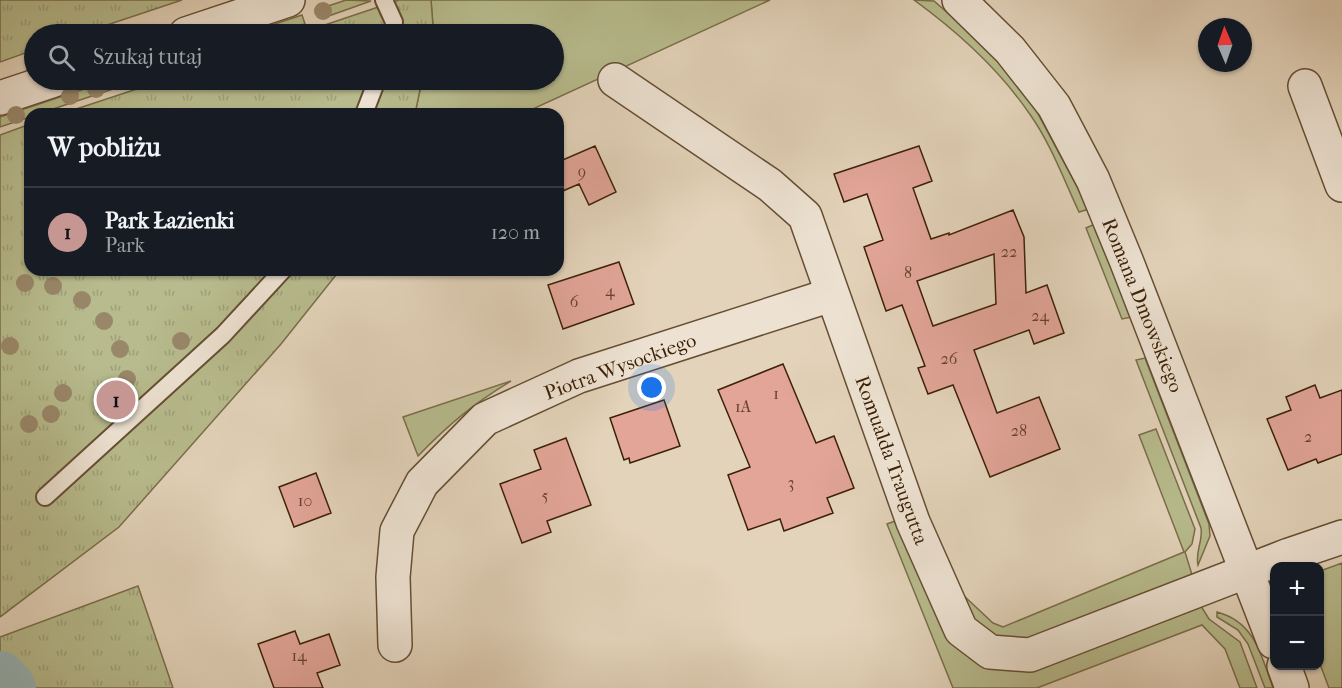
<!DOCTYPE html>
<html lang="pl">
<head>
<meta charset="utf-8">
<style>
  :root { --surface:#171b24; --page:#20242c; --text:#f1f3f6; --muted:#9ea1a6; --line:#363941; --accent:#c59692 }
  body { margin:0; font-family:"IM FELL French Canon",serif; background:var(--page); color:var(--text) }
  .controls { position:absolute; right:18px; bottom:18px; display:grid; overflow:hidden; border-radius:12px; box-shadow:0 2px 4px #0004 }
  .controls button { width:54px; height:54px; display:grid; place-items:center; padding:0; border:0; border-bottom:2px solid var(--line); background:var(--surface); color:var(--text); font:30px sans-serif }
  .compass { position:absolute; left:1198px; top:18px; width:54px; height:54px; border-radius:50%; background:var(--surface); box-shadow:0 2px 4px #0004; rotate:358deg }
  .you { position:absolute; left:652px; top:388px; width:21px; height:21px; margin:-15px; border:4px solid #fff; border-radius:50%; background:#1a73e8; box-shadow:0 0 0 9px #1a73e833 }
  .badge { display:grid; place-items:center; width:39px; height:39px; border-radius:50%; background:var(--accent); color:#111; font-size:20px; font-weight:700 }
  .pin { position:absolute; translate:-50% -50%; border:3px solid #fff; box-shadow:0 2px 6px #0006 }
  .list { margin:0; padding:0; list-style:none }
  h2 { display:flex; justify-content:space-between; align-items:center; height:78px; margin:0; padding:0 24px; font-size:26px }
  h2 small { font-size:20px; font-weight:400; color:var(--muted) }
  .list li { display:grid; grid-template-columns:39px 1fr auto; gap:18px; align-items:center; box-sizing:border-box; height:90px; padding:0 24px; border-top:2px solid var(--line) }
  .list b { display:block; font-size:22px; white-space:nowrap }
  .list p { margin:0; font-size:20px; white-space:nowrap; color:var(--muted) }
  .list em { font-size:20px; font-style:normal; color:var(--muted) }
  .icon { flex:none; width:33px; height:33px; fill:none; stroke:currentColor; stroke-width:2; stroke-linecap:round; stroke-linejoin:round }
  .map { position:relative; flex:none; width:1342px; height:688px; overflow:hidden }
  .search { position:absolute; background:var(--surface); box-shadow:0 2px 4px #0004; left:24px; top:24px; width:540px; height:66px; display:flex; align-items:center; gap:15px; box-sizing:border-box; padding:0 21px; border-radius:33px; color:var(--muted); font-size:22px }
  .panel { position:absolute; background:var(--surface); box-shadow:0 2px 4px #0004; left:24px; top:108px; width:540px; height:168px; border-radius:18px }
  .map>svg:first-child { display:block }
  .grass { fill:#b7bb8d; stroke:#7a6e4a; stroke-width:1.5 }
  .park { fill:url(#park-tufts); stroke:#7a6e4a; stroke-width:1.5 }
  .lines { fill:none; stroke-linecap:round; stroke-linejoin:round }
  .river { stroke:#97b6b8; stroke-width:54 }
  .building { fill:#e2a598; stroke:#3d2107; stroke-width:1.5; fill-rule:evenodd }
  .service-casing { stroke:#664e34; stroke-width:20 }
  .minor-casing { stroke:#664e34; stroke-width:36 }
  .tertiary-casing { stroke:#664e34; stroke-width:36 }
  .service { stroke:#ede2d2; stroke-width:16 }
  .minor { stroke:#ede2d2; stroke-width:33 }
  .tertiary { stroke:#ede2d2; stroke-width:33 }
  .tree { fill:#99876a }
  .labels { text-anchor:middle; stroke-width:4.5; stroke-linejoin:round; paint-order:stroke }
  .number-label { font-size:16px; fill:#66422b }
  .street-label { font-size:20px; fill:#3d2107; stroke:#ede2d2 }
</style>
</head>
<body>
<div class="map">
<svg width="1342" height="688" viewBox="0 0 1342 688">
  <defs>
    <pattern id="park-tufts" width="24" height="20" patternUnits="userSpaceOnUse" patternTransform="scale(1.5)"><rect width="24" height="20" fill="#b7bb8d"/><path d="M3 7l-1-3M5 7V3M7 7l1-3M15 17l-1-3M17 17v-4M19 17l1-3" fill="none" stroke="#9ea078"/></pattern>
  </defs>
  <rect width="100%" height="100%" fill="#e3d3ba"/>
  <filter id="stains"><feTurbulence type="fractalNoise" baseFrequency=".00333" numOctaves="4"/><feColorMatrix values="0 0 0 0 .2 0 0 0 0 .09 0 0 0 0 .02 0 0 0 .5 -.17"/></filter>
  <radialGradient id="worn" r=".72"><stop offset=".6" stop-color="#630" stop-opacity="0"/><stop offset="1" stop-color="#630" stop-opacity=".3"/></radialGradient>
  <!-- grass -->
  <path class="grass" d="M346 0 371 1 323 18 319 9Z
    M431 0H770L522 114H415L422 80H554V34H431L433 26Z
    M914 0 934 1 974 36 1007 71 1037 112 1089 209 1079 212C1064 180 1050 142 1029 113 998 68 958 32 914 0Z
    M302 15 305 24 273 34H245Z
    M111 80H140L38 114H30V117L0 127V117Z
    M1095 224 1132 317 1122 319 1086 228Z
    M1145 358 1209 524 1210 536 1198 565C1195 552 1203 541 1201 528L1136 360Z
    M511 381C473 404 449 424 418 456L403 417Z
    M1156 429 1195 529 1192 544 1185 552 1193 578 1036 644 993 636 975 626 962 594 993 623 1003 627 1184 552 1139 435Z
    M898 520 950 639 971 659 988 664 1201 606 1209 619 1240 642 1257 688H1240L1225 649 1202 625 1037 688H953L887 524Z
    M1342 563V688H1329L1320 664V571Z
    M1217 612C1255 622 1261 655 1273 688H1265L1248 644 1238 630 1217 617Z"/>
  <!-- park -->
  <path class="park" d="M0 0H182L80 34H34V50L0 62Z
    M399 0H431L433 26 431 34H298Z
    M164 80H422L415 114H61Z
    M30 124V270H340L281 344 119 527 0 617V135Z
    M138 586 173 688H0V637Z"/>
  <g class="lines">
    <!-- river -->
    <path class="river" d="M0 678 9 688"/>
  </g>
  <!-- building -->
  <path class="building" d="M595 146 616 192 589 205 579 184 558 193V162Z
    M919 146 932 181 913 188 931 239 949 233V235L1013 210 1024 237 1026 293 1047 285 1064 333 1034 344 1029 330 974 350 997 413 1039 397 1060 449 990 477 953 385 928 394 918 368 925 366 902 305 886 311 864 247 883 240 867 194 844 202 834 174ZM994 254 996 304 933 326 917 281Z
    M619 262 634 304 563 329 548 285Z
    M783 364 816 443 834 436 854 488 827 498 833 513 784 531 780 519 748 530 728 475 750 467 718 390Z
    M1315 385 1320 398 1342 390V454L1318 463 1316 459 1288 470 1267 419 1291 410 1286 397Z
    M664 400 680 446 630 463 629 458 624 460 610 418Z
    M566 438 591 505 547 521 551 532 522 543 500 484 541 469 534 450Z
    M316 473 331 513 294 527 279 487Z
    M295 631 300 644 329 634 340 665 317 673 323 688H274L258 644Z"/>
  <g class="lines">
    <defs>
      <path id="service" d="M384 0 394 22 393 34
        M364 114 377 80
        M45 497 223 335 283 270"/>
      <path id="minor" d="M615 80 770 185 805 216 913 522 961 630 990 652 1030 655 1289 555 1342 537
        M1305 86 1342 185
        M395 645 393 577 397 531 422 483 485 419 579 376 831 295"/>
      <path id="tertiary" d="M959 0 1010 50 1054 106 1093 180 1126 260 1274 642
        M186 34 288 0
        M0 98 54 80
        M1284 666 1292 688"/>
    </defs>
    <!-- service casing -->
    <use href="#service" class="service-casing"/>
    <!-- minor casing -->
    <use href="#minor" class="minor-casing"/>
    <!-- tertiary casing -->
    <use href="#tertiary" class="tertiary-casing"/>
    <!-- service -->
    <use href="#service" class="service"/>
    <!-- minor -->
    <use href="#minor" class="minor"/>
    <!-- tertiary -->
    <use href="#tertiary" class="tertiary"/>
  </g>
  <!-- trees -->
  <g class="tree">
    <circle cx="323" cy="11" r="9"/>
    <circle cx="96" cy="89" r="9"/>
    <circle cx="70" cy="96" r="9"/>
    <circle cx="16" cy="115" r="9"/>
    <circle cx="25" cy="283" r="9"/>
    <circle cx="53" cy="286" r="9"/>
    <circle cx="82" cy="300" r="9"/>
    <circle cx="104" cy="321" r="9"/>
    <circle cx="181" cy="341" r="9"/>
    <circle cx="10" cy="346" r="9"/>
    <circle cx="120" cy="349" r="9"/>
    <circle cx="127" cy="379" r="9"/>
    <circle cx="63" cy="393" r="9"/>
    <circle cx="51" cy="414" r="9"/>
    <circle cx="29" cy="424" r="9"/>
  </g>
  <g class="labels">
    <!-- number labels -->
    <g class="number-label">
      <text x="582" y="177">9</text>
      <text x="1009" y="257">22</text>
      <text x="908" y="278">8</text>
      <text x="610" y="296">4</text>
      <text x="574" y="307">6</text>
      <text x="1040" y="321">24</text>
      <text x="949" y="364">26</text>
      <text x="776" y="399">1</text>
      <text x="743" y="412">1A</text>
      <text x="1019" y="436">28</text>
      <text x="1308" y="442">2</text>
      <text x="791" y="488">3</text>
      <text x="545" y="501">5</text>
      <text x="305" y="506">10</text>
      <text x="299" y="661">14</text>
    </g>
    <!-- street labels -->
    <g class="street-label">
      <text transform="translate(1143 305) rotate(68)" y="7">Romana Dmowskiego</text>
      <text transform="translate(620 366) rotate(-20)" y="7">Piotra Wysockiego</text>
      <text transform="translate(892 460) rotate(70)" y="7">Romualda Traugutta</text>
    </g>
  </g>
  <rect width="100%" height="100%" filter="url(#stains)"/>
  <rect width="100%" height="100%" fill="url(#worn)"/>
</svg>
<div class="controls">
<button>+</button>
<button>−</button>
</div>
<svg class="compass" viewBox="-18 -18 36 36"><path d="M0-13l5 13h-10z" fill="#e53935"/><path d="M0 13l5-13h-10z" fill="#9ea1a6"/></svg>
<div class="you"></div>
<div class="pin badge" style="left:116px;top:400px">1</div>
<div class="search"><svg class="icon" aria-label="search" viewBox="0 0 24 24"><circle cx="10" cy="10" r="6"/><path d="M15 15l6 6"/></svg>Szukaj tutaj</div>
<section class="panel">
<h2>W pobliżu<small></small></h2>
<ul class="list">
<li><span class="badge">1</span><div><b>Park Łazienki</b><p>Park</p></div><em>120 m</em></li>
</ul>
</section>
</div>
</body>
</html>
